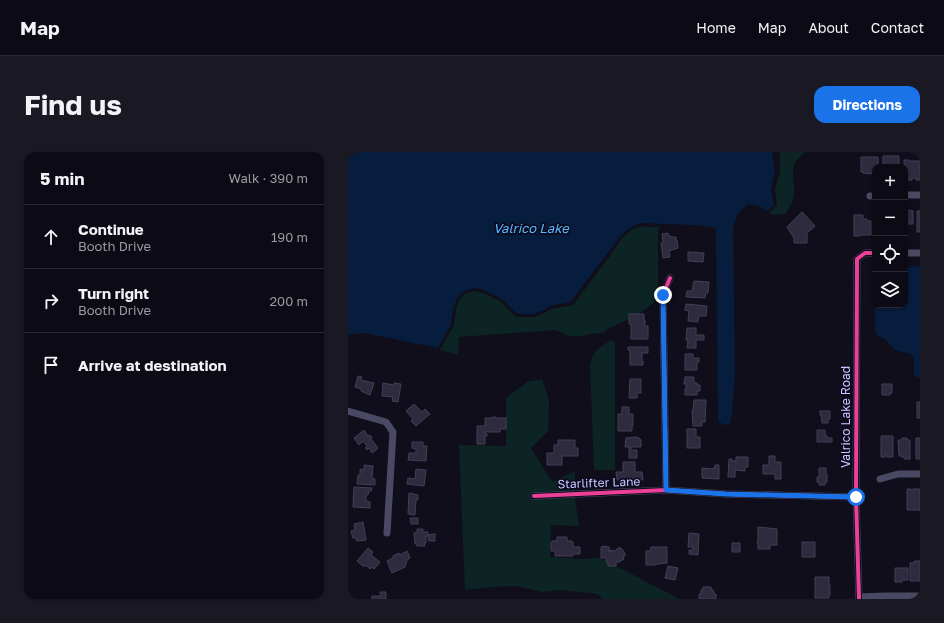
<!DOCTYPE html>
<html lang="en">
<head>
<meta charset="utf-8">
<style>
  :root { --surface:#0c0a14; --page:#1a1822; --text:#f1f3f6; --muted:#9a9aa0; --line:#2c2b34; --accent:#1a73e8 }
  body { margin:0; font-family:"Golos Text",sans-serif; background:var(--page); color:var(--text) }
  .controls { position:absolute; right:12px; top:12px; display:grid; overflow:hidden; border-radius:8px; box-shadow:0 1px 3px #0004 }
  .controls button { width:36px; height:36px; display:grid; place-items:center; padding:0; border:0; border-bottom:1px solid var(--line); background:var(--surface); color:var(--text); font:20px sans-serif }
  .stop { position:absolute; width:12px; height:12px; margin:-9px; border:3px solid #1a73e8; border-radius:50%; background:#fff }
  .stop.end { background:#1a73e8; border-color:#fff; box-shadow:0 1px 4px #0008 }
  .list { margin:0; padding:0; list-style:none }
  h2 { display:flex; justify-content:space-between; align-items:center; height:52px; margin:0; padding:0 16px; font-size:17px }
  h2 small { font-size:13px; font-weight:400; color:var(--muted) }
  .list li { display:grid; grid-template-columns:26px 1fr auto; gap:12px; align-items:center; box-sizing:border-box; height:64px; padding:0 16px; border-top:1px solid var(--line) }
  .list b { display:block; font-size:15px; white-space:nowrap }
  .list p { margin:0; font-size:13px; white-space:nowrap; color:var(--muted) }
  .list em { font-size:13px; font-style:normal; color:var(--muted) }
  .icon { flex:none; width:22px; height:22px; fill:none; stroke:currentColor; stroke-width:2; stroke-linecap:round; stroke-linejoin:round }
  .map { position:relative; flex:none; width:572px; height:447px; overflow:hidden; border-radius:12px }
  header { display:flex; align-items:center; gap:24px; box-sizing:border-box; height:56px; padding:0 20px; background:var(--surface); border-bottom:1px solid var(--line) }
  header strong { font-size:19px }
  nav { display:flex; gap:22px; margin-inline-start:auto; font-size:14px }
  .intro { display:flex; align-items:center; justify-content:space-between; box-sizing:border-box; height:96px; padding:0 24px }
  h1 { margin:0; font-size:28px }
  .button { padding:10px 18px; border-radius:12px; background:var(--accent); color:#fff; font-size:14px; font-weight:700 }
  main { display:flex; gap:24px; padding:0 24px }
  aside { flex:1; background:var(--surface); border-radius:12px; box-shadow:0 1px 3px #0004 }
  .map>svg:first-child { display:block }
  .green { fill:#0d2424 }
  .water { fill:#071d3d }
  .building { fill:#2d2b3d; stroke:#423f59 }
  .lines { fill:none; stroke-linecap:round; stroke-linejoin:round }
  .minor { stroke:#494963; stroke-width:7 }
  .cycleway-casing { stroke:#0c0a1e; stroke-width:6 }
  .cycleway { stroke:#ea4096; stroke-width:4 }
  .route { stroke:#1a73e8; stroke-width:5 }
  .labels { text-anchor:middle; stroke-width:3.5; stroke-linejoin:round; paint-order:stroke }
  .street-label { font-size:12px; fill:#cac7ff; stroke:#0c0a1e }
  .water-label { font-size:13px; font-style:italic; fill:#55b9ff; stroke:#0c0a1e }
</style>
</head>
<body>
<header>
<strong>Map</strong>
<nav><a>Home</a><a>Map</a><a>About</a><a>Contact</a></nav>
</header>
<div class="intro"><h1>Find us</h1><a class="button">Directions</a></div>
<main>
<aside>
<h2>5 min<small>Walk · 390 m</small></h2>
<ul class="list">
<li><svg class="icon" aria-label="ahead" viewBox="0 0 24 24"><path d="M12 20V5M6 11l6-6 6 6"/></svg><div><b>Continue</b><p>Booth Drive</p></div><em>190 m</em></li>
<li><svg class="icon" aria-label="right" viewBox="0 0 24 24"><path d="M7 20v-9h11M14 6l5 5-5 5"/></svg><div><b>Turn right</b><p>Booth Drive</p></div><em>200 m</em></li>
<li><svg class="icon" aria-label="arrive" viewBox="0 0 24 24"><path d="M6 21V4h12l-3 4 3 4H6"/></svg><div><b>Arrive at destination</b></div></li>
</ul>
</aside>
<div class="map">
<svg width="572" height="447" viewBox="0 0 572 447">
  <rect width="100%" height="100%" fill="#100e1a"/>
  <!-- green -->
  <path class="green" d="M431 0H457C454 3 450 6 448 9 441 21 449 36 445 48 444 53 439 57 438 62L425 63 421 61 429 53 427 37 432 20V3Z
    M293 74 299 75H312L310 78V147L288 164 261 176 255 181H249L233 184H220L208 178 111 185 110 203 92 198 106 173 108 158 111 148 117 142 126 139 135 141 152 149 167 164 170 165H186L198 160 203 157 225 153 262 104 274 86 283 78Z
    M264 188 267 190V318H246L242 213C245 199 252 194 264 188Z
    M194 227 201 248 200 279 183 296 204 330 227 319V339L182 341V347L227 346 231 374 203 373 202 405 231 407 252 406 332 447H255L249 442 213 438 194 440 168 434 142 435 117 438 111 293 158 294V246L179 230Z"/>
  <!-- water -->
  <path class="water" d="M0 0H424L427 18 423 37 426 53 419 59 411 54 400 52 390 61 385 75 387 219 384 263 382 272 376 273 370 269 368 77 365 75 346 73 292 71 281 76 272 85 259 102 229 141 223 150 202 154 196 158 185 162H169L154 147 136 138 126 136 115 140 109 146 105 157 103 172 90 196 16 181 0 183Z
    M572 114V226L566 224C566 216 567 210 564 202L550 199 545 196 537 187 529 183 527 180V158L525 123 527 119V153H557V115Z"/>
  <!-- building -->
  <path class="building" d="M535 4H551V15H535Z
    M513 5H530V15H527V22L515 21V20H513Z
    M556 8H561V9H572V28H568V26H564V28L557 29V15H556Z
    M561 58 565 59V72H558V79H557V59H560Z
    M569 59H572V80H569Z
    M454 60 467 74 459 81V91H446V86L439 75Z
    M506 63H515V67H519V69H523V83H512V84H506Z
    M320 81V83L324 85H328V88H329L330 96 321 99 322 105 315 106 313 91 315 90 314 82Z
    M340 100 356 101 355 110 340 109Z
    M346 129 361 130 360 141H358L357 146 338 145 339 139H344Z
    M338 152 359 154 358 164H351L350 170 340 169 341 159 337 158Z
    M281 162H296V168H297V174H300V187H283V172H281Z
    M339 176H348V183H356V188H348V196H339L340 188H338Z
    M280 195H300V201H294V209H295V213H282V198H280Z
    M337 202H345V206H351V210H349V218H337Z
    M10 224 14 225 13 228 26 231 22 243 13 239V237L7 235Z
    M337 225H346V231H349V233H352V239H349V243H337V237H338V232H336Z
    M282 227H293V241H289V246H281Z
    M35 231 46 233V231L53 232 50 250 44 249 45 245 34 244Z
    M534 232H544V241H542V243H534Z
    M346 248H358L357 270H354V274H345L344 258H345Z
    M569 250H572V266H569Z
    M66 252 74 260 77 257 82 262 68 274 63 269 65 267 58 259Z
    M274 255H281V262H285V274H284V279H270V262H274Z
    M472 259H482V267H480V271H474L473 263H472Z
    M145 265H148L149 266H158V277H152V280H137V282H139V284H137V292H129V274H137V266H144Z
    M339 277H348V285H352V296H339Z
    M16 278 20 284 22 283 24 285 23 287 30 296 24 301 21 296 19 298 17 296 19 294 15 289 11 293 6 286Z
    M469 278H477V284H479V286H484V290H469Z
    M533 284H545V305H539V302H537V305H533Z
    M287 285 291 286 293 288V295H283V298H289V306H281V295H277L278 286Z
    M554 286H559V288H562V307H556V305H554V304H551L550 288H554Z
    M568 286H572V307H568Z
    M210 288H227V296H230V304H214V313H199V301H206V293H210Z
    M64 290H75V294H79L78 309 60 308 61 301H68V297L64 296Z
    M421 304H427V310H433V327H427V322H415V313H421Z
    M388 305H400V315H397V319L387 318V325H380L381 307H384V309H388Z
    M275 310H287V320H294L295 328H269L268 320H275Z
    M16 313 25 314 24 326 27 327V333L9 332 10 323H12V317L16 318Z
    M367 313H371V327L354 326V316L365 317V316H367Z
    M471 316H478V322H479V330H477V333H471V330H469V325H471Z
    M68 317 78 318 76 334 59 332 60 326 67 327Z
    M6 335 24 336 23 339H21L20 343H18V349L22 350V356L5 355Z
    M559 337H563V338H565V337H572V358H559Z
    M61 341 70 343V348H68L67 363 60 362Z
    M62 366H70V372H63Z
    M15 370 18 388 9 389 8 386H5L3 379 7 378 6 372Z
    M410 375 429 377V393H422V397H410V392L409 391 410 388Z
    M69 377H75V380H80V383L87 382V389H81L80 384H78V391H76L77 394H69V392H67L66 381 69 380Z
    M341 381 351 382 350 403 341 402V398H345V395H340Z
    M209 385H219V389H224V390H225V395H232V402H225V404H207V399H203V390H204V389H209Z
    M454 390H467V405H454Z
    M384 391H392V400H384Z
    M255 394 261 395V400L262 398 267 399 270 396H273L277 401V404H275L276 407 275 408H272V410H268V414H260V410H258V406H253V395Z
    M303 395H319V411L309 412 308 413H298V399H302Z
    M20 396 25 400 23 403 32 410 26 417 25 415 22 417 19 414H15L9 409Z
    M59 399 62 406 59 408V409L57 415 44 421 39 409 45 406V404L51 401 52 403Z
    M566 409H572V429H562V411H566Z
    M320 414 330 416 327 428 317 426Z
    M547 416H560V428H554V430H547Z
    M467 425H481V433H482V443H481V446H467Z
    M355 435H363V438H365L366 442H368V447H351V442H353V438H355Z
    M32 440H38V447H24V444H33Z"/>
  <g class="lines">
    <!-- minor -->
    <path class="minor" d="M557 43H572
      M522 44H527
      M557 101H572
      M0 259 38 270 45 280 39 381
      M532 327 550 322H572
      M318 338 315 143 322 126
      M186 344 318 338 378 342 508 345
      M511 445 538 444H572
      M511 447 508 345 509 107 517 101H527"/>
    <defs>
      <path id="cycleway" d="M318 338 315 143 322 126
        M186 344 318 338 378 342 508 345
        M511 447 508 345 509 107 517 101H527"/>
    </defs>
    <!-- cycleway casing -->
    <use href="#cycleway" class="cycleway-casing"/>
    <!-- cycleway -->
    <use href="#cycleway" class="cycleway"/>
  </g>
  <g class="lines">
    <!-- route -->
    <path class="route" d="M315 143 318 338 378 342 508 345"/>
  </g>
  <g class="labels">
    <!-- street labels -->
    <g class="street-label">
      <text transform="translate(498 265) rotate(-90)" y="4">Valrico Lake Road</text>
      <text transform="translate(251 331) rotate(-2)" y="4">Starlifter Lane</text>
    </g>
    <!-- water labels -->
    <g class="water-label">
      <text x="183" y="81">Valrico Lake</text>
    </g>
  </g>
</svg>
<div class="controls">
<button>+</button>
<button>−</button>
<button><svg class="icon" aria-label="locate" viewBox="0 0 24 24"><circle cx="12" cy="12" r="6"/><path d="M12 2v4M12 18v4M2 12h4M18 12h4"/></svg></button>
<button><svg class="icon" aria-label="layers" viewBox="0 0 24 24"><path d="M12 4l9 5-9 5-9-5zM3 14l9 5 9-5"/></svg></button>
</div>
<div class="stop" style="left:508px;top:345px"></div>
<div class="stop end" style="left:315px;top:143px"></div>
</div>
</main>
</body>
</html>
